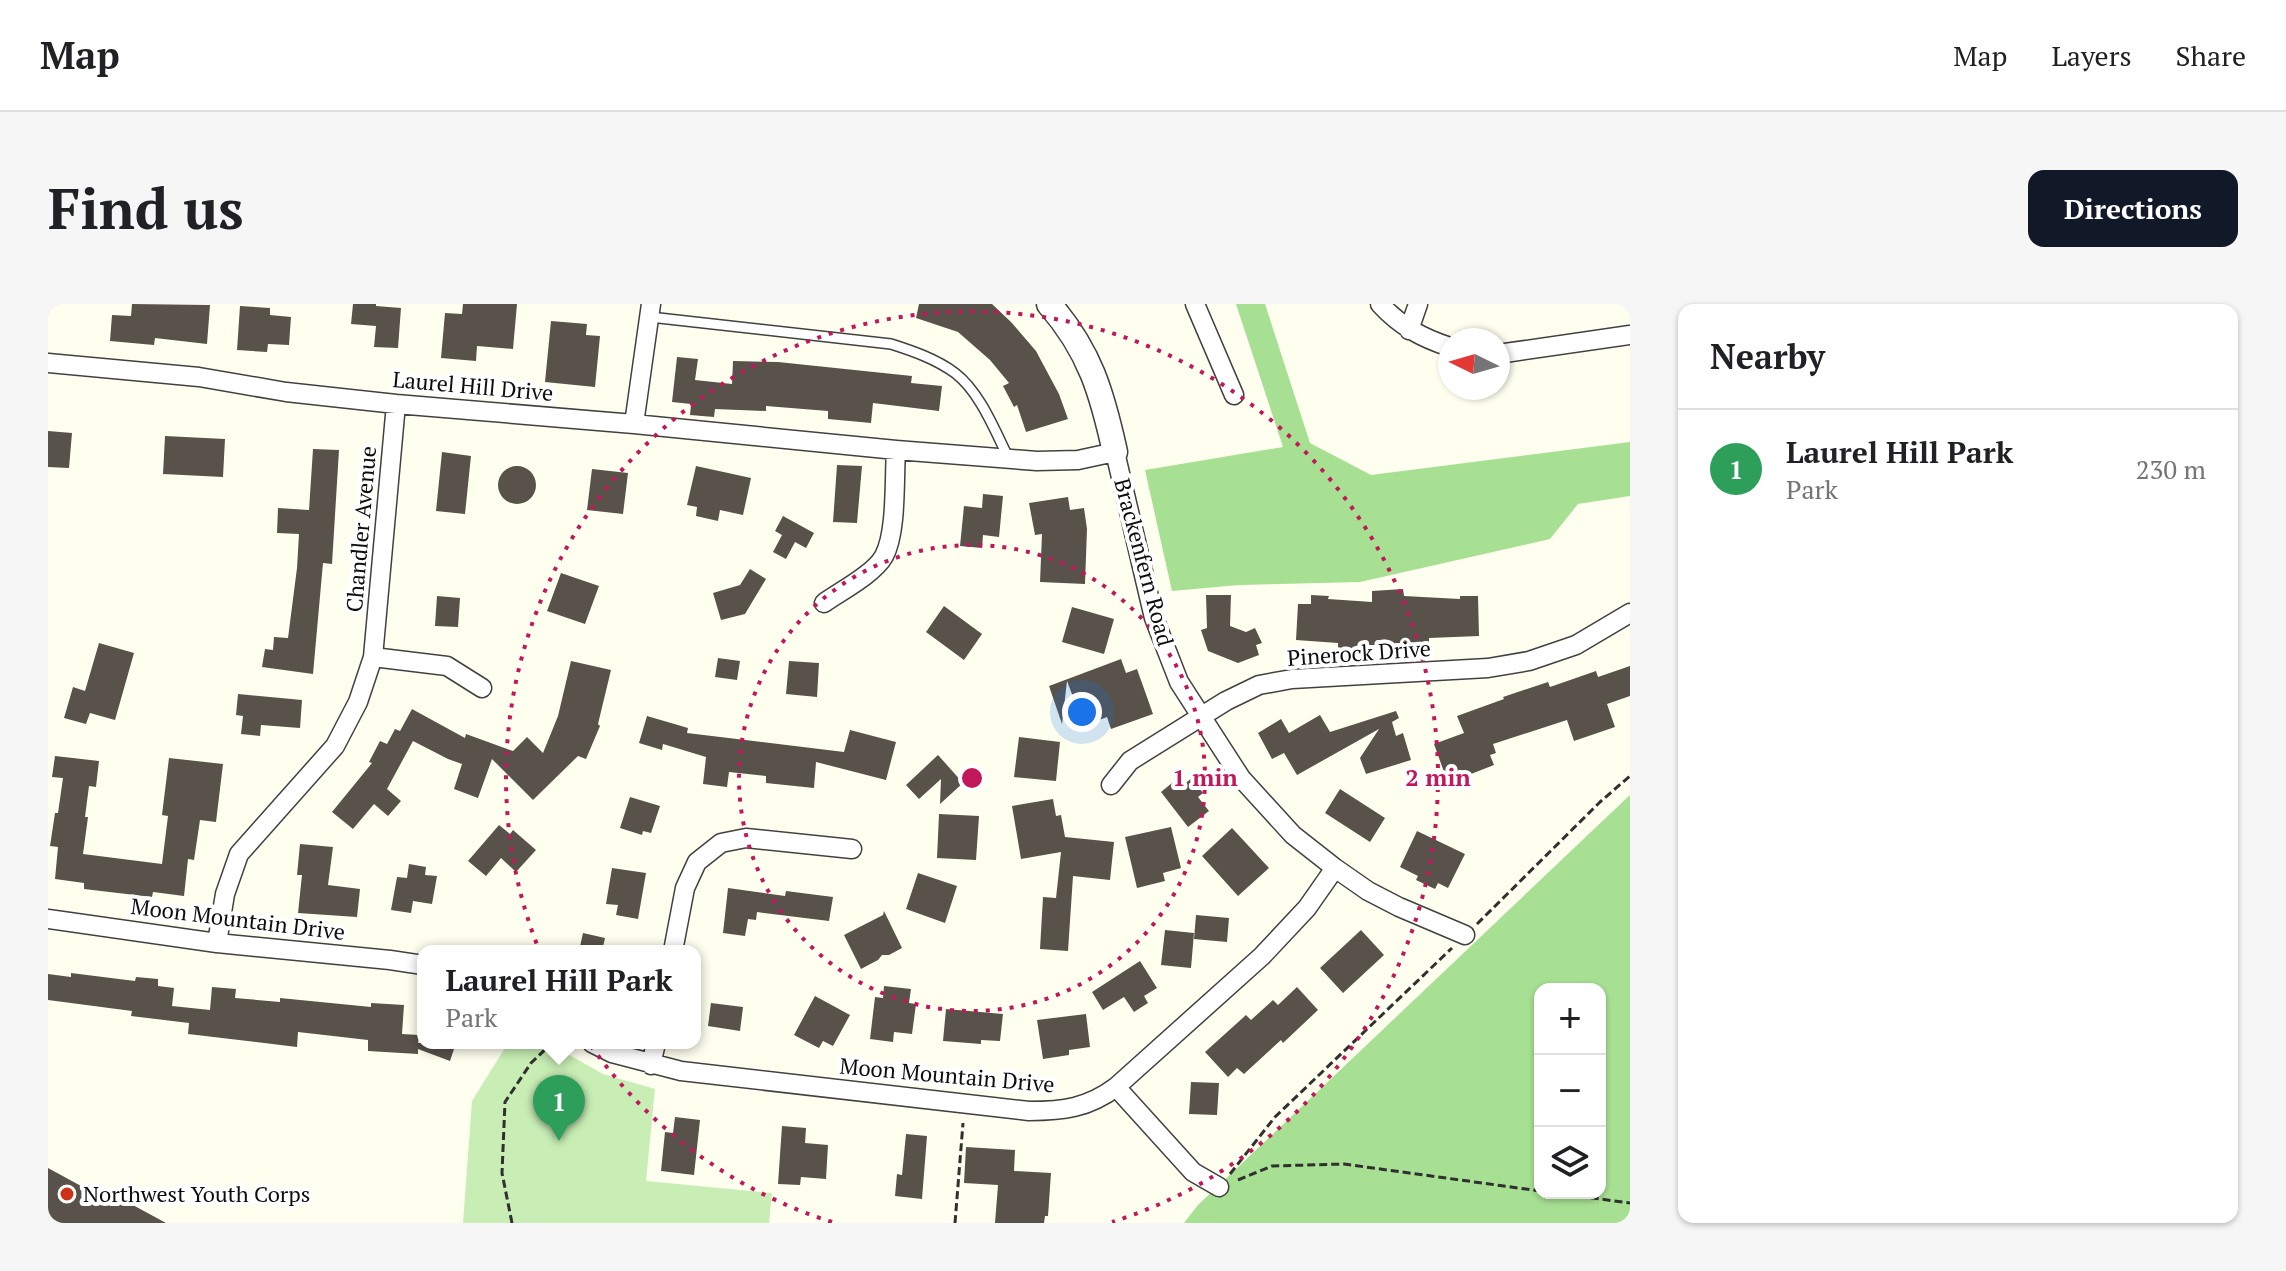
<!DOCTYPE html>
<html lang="en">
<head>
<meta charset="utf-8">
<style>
  :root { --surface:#fff; --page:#f6f6f6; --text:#202124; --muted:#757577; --line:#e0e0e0; --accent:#111827 }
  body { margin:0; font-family:"PT Serif",serif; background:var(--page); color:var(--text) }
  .controls { position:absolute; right:24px; bottom:24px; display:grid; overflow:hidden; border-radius:16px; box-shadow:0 2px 6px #0004 }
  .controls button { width:72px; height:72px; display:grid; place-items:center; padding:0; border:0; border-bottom:2px solid var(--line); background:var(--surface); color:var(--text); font:40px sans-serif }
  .compass { position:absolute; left:1390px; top:24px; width:72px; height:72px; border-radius:50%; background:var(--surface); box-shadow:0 2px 6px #0004; rotate:275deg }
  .you { position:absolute; left:1034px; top:408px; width:28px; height:28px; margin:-20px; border:6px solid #fff; border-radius:50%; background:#1a73e8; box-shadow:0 0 0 12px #1a73e833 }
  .badge { display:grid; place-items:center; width:52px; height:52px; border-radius:50%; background:var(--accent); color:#fff; font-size:26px; font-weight:700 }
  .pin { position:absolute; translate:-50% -66px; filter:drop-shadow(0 2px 4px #0008) }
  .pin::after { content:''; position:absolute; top:42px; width:28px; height:24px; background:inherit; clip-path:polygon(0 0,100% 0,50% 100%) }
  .popup { position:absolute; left:369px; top:641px; width:284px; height:104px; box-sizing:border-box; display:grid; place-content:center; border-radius:16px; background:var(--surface); filter:drop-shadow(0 2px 6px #0005); font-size:26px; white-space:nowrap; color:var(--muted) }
  .popup b { font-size:30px; color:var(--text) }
  .popup::after { content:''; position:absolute; left:50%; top:100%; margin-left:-16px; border:16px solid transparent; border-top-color:var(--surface) }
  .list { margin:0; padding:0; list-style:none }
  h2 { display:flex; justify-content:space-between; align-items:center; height:104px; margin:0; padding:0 32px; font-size:34px }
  h2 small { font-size:26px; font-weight:400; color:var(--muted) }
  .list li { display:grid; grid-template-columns:52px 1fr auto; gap:24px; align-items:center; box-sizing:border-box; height:120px; padding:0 32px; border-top:2px solid var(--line) }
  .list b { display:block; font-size:30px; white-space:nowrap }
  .list p { margin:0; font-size:26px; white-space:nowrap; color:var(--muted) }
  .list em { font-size:26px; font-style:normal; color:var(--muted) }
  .icon { flex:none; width:44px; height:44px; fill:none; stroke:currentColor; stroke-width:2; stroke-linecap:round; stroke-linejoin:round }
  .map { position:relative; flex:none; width:1582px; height:919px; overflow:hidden; border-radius:16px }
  header { display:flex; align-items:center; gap:48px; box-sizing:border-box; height:112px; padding:0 40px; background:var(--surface); border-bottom:2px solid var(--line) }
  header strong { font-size:38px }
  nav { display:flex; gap:44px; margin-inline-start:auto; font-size:28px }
  .intro { display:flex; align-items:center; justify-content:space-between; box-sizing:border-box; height:192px; padding:0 48px }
  h1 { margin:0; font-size:56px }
  .button { padding:20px 36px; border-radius:16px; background:var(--accent); color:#fff; font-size:28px; font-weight:700 }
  main { display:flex; gap:48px; padding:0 48px }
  aside { flex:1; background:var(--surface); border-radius:16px; box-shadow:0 2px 6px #0004 }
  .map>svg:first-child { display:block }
  .green { fill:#c8eeb5 }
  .forest { fill:#a7e093; fill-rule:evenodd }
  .building { fill:#58524a }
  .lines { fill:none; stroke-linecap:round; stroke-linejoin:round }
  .service-casing { stroke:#414141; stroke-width:12 }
  .minor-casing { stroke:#414141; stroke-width:21 }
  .tertiary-casing { stroke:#414141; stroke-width:27 }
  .path { stroke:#303030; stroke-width:3; stroke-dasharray:8 4; stroke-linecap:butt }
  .service { stroke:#fff; stroke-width:9 }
  .minor { stroke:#fff; stroke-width:18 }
  .tertiary { stroke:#fff; stroke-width:24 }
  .ring { fill:none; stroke:#c2185b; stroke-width:4; stroke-dasharray:4 8 }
  .poi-dot { fill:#cc3219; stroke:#fff; stroke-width:3 }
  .labels { text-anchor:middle; stroke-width:8; stroke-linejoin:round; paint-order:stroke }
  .street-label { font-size:22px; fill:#0e0e0e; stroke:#fff }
  .poi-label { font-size:22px; fill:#0e0e0e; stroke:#fff; text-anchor:start }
  .centre { fill:#c2185b; stroke:#fff; stroke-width:4 }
  .ring-label { font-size:24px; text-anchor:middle; font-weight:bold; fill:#c2185b; stroke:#fff; stroke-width:8; stroke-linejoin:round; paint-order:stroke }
</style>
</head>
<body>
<header>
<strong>Map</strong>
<nav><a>Map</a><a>Layers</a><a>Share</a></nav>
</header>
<div class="intro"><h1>Find us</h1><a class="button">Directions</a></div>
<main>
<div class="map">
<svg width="1582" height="919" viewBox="0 0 1582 919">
  <rect width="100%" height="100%" fill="#fffff0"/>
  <!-- green -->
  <path class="green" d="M460 739H500L555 770 607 785 598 877 724 889 721 919H415L424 797Z"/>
  <!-- forest -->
  <path class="forest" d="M1188 0H1217L1262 139 1323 171 1582 138V192L1530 200 1502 235 1312 278 1191 281 1124 287 1097 166 1235 143Z
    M1582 491V919H1136L1150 901ZM1492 685H1552V889H1492Z"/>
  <!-- building -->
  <path class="building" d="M84 0 162 1 159 40 107 34 106 41 62 37 64 11 83 12Z
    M305 0H328V2L353 4 350 44 326 43 328 22 303 20Z
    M415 0H469L465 45 429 42 428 57 393 54 397 9 414 10Z
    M871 0H944L963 18 988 47 1011 90 1020 115 978 128 969 101 966 103 955 82 961 79 942 56 910 28 868 14Z
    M192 2 222 4V11L243 13 241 41 220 40 219 48 189 46Z
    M503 17 539 20 538 31 552 32 547 83 497 78Z
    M629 53 650 55 647 76 684 80 685 57 730 58 864 72 863 79 894 82 891 107 825 99 823 119 780 115V107L718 102V107L667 105 666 113 642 111 643 100 624 98Z
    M0 127 24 129 21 164 0 163Z
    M117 132 177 135 175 173 115 170Z
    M265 145 291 146 284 260 275 259 265 370 214 363 217 345 225 346 226 333 240 334 249 264 251 230 229 229 230 204 261 206Z
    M394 148 423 152 417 210 388 207Z
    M789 161 814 162 809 219 785 218Z
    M648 162 703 174 695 211 672 206 670 217 648 212 649 203 639 201Z
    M450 181a19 19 0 1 1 38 0a19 19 0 1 1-38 0Z
    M544 165 580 169 575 210 539 206Z
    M935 190 955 192 951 233 935 231 934 244 912 242 916 202 934 204Z
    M1020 193 1022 206 1036 204 1039 225 1037 280 992 278 994 230 987 231 981 199Z
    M735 212 766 229 758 244 747 238 738 255 725 248 734 231 727 227Z
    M702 265 718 275 697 310 673 316 665 289 692 281Z
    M513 269 551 282 537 320 499 307Z
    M1355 285 1356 292 1412 295V292H1430L1431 332 1381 334V342L1360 341V339L1313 342V345L1290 344V339L1248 336 1250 300H1263V291L1281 292 1280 295 1324 298V287Z
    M1158 291H1183L1182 322 1198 328 1207 324 1214 339 1208 341 1211 351 1190 359 1160 347 1153 326 1159 324Z
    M389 292 412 294 410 323 387 322Z
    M896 302 934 330 916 356 878 328Z
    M1024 303 1066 315 1056 350 1014 338Z
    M51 339 86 349 67 416 42 409 38 420 16 414 25 383 37 387Z
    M670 354 692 357 689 376 667 373Z
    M1073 355 1078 369 1089 365 1105 410 1063 425 1059 413 1036 422 1019 377 1014 420 1001 382Z
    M523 357 563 366 550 420 552 422 538 455 530 452 485 496 444 455 430 494 406 485 414 460 400 455 365 437 339 485 353 497 340 512 326 500 305 525 284 508 324 459 321 458 332 437 339 440 347 425 352 427 364 405 417 434 418 430 465 447 479 433 495 449 510 412Z
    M741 357 771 359 769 393 738 390Z
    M1582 362V392L1559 400 1567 423 1526 437 1519 416 1445 440 1448 449 1442 451 1446 461 1400 479 1386 440 1416 429 1409 412 1456 395 1455 393 1500 378 1502 383 1548 367 1550 373Z
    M190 390 254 396 252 424 213 421 212 432 193 430 195 412 188 411Z
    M1348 407 1351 414 1344 418 1348 432 1355 429 1363 456 1318 470 1312 454 1331 425 1249 471 1236 449 1224 455 1210 429 1233 415 1241 429 1272 411 1282 428Z
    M599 412 640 424 639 429 796 448 802 426 848 438 838 476 768 458 766 484 718 479V472L681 468 679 483 655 480 658 453 615 440 614 446 591 439Z
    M971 433 1012 438 1008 477 966 473Z
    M890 451 915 479 892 500 893 475 871 495 858 481Z
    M7 452 51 457 48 483 41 482 37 513H40L35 550 114 560 120 512 114 511 121 454 175 460 168 518 152 516 146 556 140 555 136 592 105 588 104 593 36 585V579L7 575 10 543 2 542 7 509H10L15 474 4 473Z
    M1130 474 1135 481 1144 474 1155 489 1150 493 1161 507 1140 523 1113 488Z
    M1292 485 1337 514 1322 538 1277 509Z
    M582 493 612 502 603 529 595 527 594 531 572 524Z
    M1005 495 1008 512 1013 511 1017 533 1066 538 1062 576 1025 572 1020 647 992 645 995 593 1008 594 1013 548 973 555 964 502Z
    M891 510 931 512 928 556 889 554Z
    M451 521 462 530 465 526 488 546 468 568 453 554 438 572 420 557Z
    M1123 523 1133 564 1115 569 1117 577 1089 584 1077 533Z
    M1184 524 1221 564 1190 592 1154 552Z
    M1369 527 1417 550 1400 584 1390 579 1387 585 1368 576 1370 572 1352 563Z
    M252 540 285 543 280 581 312 585 309 613 250 609 254 571H249Z
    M361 560 378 563 377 571 389 572 384 600 365 597 363 609 343 606 349 573 359 574Z
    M564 564 598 569 590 615 568 611 570 601 558 600Z
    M870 569 909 582 897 619 858 605Z
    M680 584 737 592 738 587 785 593 781 617 709 608 708 616 700 615 697 632 675 629Z
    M836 607 854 644 841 651H834L830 656 813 665 796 631 835 611Z
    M1148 611 1181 614 1179 638 1146 635Z
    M1117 626 1146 629 1143 664 1113 661Z
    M1313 626 1336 651 1295 689 1272 664Z
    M535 629 557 634 554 647H531Z
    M1092 657 1109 684 1096 692 1100 699 1086 708 1076 693 1055 706 1044 688Z
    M23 669 87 677 88 673 110 675V682L126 684 124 702 162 706 164 683 188 685 187 694 232 698V694L323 703V699L356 701 354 730 371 731 370 739H408L402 757 370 745V750L320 747V736L250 728 249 743 140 730 141 719 83 712 84 707 0 696V670L23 673Z
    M836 682 863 685 861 699 868 700 864 730 846 728 845 738 822 735 827 693 835 694Z
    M1249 683 1270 706 1235 739 1233 736 1196 770 1189 764 1180 773 1157 748 1198 711 1203 716 1225 696 1230 701Z
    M767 692 802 711 785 742 775 737 771 744 746 731Z
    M663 699 695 703 692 727 660 722Z
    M898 705 955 710 952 737 933 736V740L895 737Z
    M1038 710 1042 743 1021 746V751L995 755 989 716Z
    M1143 778 1171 779 1169 811 1141 810Z
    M627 813 652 816 646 871 613 867 617 828 625 829Z
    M734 822 758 824 757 839 780 841 778 875 753 873 752 881 730 880Z
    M858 830 879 832 874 895 847 892 849 870 854 871Z
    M918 843 967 846 966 867 1003 869 1000 912H997L996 919H947L950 881 916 879Z
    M0 864 57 895 61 888 118 919H0Z"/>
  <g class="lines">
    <defs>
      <path id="service" d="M602 13 843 40C865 47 888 55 907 69 932 88 947 127 961 155"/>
      <path id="minor" d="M1147 0 1186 91
        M1332 0C1352 22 1374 34 1402 43
        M1361 26 1370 0
        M1450 50 1582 31
        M0 59 151 73 238 88 348 100 586 120 848 146 989 157 1030 156 1067 148 1106 314 1131 378 1193 474 1245 531 1287 564 1320 587 1351 603 1417 631
        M586 120 603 0
        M776 299C793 287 826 270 836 252 849 228 846 175 848 146
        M325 353 399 362 434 384
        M1063 481 1082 457 1178 397 1211 381 1244 375 1440 364 1481 357 1528 341 1582 309
        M0 615 169 639 342 656 375 661
        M169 639 177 590 191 550 287 442 310 398 325 353 348 100
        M625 647 637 584 649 558 673 539 698 534 804 545
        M544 739 564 749 633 767 981 807C1015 807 1040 804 1068 783L1214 652 1259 604 1287 564
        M603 761 608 739
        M1068 783 1145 868 1171 883"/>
      <path id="tertiary" d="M1001 0C1042 47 1054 89 1067 148"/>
    </defs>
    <!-- service casing -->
    <use href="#service" class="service-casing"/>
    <!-- minor casing -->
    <use href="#minor" class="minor-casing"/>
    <!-- tertiary casing -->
    <use href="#tertiary" class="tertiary-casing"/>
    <!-- path -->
    <path class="path" d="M1429 620 1552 498 1582 472
      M1182 870 1227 813 1404 644
      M1190 876 1224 862 1296 860 1492 887
      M1507 889 1582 899
      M464 919 454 869 457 798 483 759 504 739
      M907 919 915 819"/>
    <!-- service -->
    <use href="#service" class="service"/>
    <!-- minor -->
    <use href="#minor" class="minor"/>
    <!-- tertiary -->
    <use href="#tertiary" class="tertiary"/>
  </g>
  <!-- distance rings -->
  <g class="ring">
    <circle cx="924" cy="474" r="233"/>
    <path d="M784 918A466 466 0 1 1 1064 918"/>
  </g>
  <!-- markers -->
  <circle class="poi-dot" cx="19" cy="890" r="8"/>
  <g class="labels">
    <!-- street labels -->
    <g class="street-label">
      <text transform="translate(425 82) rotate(5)" y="8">Laurel Hill Drive</text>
      <text transform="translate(313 225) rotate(-85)" y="8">Chandler Avenue</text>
      <text transform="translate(1096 258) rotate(75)" y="8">Brackenfern Road</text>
      <text transform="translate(1311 349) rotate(-4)" y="8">Pinerock Drive</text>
      <text transform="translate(190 615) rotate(7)" y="8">Moon Mountain Drive</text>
      <text transform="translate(899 771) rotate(5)" y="8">Moon Mountain Drive</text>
    </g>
    <!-- poi labels -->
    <g class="poi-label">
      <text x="35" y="898">Northwest Youth Corps</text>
    </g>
  </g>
  <circle cx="924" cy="474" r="12" class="centre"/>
  <g class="ring-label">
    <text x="1157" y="482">1 min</text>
    <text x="1390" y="482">2 min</text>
  </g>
</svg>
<div class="controls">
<button>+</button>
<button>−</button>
<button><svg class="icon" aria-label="layers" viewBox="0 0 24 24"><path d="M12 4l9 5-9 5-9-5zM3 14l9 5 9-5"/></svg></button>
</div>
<svg class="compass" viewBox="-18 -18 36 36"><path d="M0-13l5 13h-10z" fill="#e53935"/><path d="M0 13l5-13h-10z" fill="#757577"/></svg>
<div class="you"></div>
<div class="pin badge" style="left:511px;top:837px;background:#2e9e5b">1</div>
<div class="popup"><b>Laurel Hill Park</b>Park</div>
</div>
<aside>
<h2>Nearby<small></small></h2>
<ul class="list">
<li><span class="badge" style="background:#2e9e5b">1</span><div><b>Laurel Hill Park</b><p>Park</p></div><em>230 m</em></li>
</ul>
</aside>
</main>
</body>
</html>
